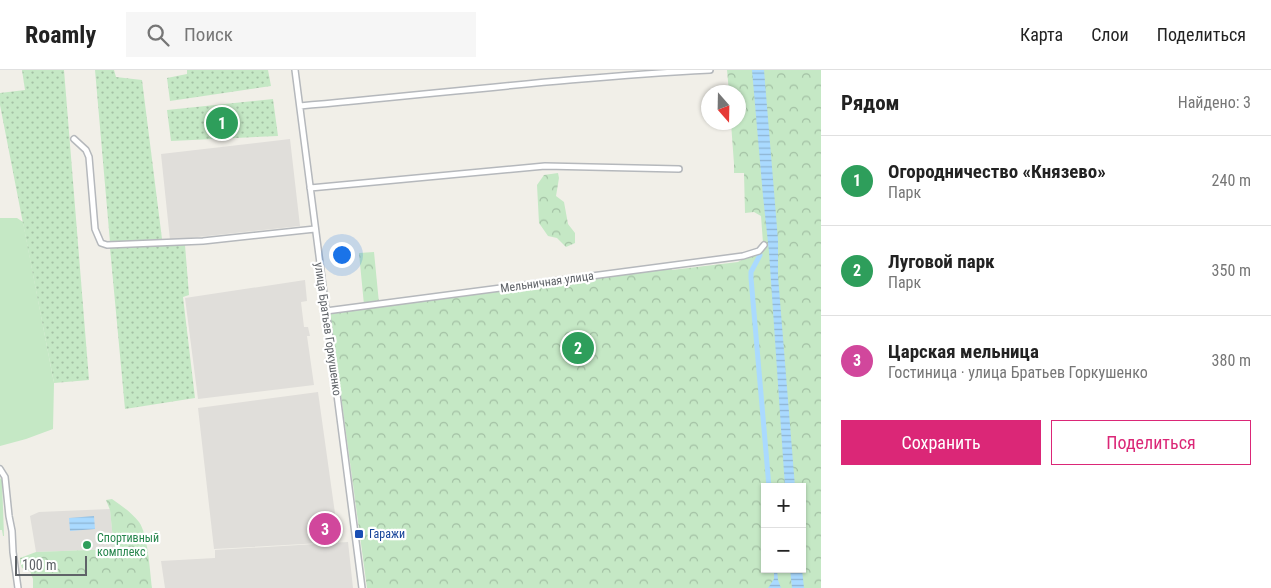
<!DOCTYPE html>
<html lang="ru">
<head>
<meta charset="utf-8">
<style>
  :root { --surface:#fff; --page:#f6f6f6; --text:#222; --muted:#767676; --line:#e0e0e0; --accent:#db2777 }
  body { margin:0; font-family:"Roboto Condensed",sans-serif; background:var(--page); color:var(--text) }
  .controls { position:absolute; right:15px; bottom:15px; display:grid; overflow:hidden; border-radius:0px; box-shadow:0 1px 4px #0004 }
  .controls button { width:45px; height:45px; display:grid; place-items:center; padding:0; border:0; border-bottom:1px solid var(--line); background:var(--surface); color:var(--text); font:25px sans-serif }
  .compass { position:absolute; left:701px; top:15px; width:45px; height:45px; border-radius:50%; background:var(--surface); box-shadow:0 1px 4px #0004; rotate:160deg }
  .scale { position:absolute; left:15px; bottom:12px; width:72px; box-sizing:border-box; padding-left:5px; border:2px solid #5f6368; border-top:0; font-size:14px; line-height:18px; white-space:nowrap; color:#5f6368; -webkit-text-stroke:4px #fff; paint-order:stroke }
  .you { position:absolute; left:341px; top:184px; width:18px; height:18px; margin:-12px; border:4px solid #fff; border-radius:50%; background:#1a73e8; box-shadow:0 0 0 8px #1a73e833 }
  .badge { display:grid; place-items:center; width:32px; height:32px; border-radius:50%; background:var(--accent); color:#fff; font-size:16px; font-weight:700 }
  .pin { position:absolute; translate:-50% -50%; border:2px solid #fff; box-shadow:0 1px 5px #0006 }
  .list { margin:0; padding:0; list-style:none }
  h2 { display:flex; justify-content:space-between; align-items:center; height:65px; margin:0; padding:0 20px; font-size:21px }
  h2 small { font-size:16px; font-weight:400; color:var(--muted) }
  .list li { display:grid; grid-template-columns:32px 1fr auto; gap:15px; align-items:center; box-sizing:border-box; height:90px; padding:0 20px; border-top:1px solid var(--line) }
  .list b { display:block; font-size:19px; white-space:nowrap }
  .list p { margin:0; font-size:16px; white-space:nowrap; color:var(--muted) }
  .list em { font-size:16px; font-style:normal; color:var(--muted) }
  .actions { display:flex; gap:10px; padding:15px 20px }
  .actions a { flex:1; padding:11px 0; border:1px solid var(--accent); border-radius:0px; text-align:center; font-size:18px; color:var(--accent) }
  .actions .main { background:var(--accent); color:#fff }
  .icon { flex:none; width:28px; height:28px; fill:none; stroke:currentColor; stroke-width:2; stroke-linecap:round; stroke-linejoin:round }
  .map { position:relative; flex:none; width:821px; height:518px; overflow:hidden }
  header { display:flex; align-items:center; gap:30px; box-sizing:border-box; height:70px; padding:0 25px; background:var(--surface); border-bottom:1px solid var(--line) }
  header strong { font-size:24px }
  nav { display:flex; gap:28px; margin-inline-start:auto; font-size:18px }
  .search { width:350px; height:45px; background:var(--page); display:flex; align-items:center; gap:12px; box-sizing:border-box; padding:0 18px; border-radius:0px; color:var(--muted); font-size:19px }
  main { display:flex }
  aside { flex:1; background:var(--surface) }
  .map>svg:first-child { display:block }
  .industrial { fill:#e0deda }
  .grass { fill:#c5e8c5 }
  .forest { fill:url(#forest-crowns); fill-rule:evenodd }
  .garden { fill:url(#garden-dots) }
  .water { fill:url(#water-rules) }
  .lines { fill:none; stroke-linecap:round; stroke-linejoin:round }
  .canal { stroke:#aadaff; stroke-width:5 }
  .minor-casing { stroke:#b5b8bc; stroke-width:8 }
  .minor { stroke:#fff; stroke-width:5 }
  .transit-dot { fill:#1a4fb4; stroke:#fff; stroke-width:2 }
  .leisure-dot { fill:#2e9e5b; stroke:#fff; stroke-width:2 }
  .labels { text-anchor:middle; stroke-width:4.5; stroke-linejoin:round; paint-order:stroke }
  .street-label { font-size:12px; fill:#5f6368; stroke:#fff }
  .transit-label { font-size:12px; fill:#164399; stroke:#fff; text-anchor:start }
  .leisure-label { font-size:12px; fill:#27864d; stroke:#fff; text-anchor:start }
</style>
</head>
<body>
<header>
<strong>Roamly</strong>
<div class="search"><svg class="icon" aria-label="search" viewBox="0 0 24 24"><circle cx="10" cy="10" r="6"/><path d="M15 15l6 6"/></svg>Поиск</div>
<nav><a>Карта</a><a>Слои</a><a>Поделиться</a></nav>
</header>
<main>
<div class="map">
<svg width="821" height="518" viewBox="0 0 821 518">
  <defs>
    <pattern id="forest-crowns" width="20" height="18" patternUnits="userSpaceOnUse" patternTransform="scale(1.25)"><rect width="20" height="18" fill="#c5e8c5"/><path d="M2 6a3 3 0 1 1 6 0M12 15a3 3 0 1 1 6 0" fill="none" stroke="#a3c0a4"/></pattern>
    <pattern id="garden-dots" width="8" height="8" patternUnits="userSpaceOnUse" patternTransform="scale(1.25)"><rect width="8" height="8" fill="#c5e8c5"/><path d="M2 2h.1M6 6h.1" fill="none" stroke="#a3c0a4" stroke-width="1.8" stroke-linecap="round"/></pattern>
    <pattern id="water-rules" width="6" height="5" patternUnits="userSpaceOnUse" patternTransform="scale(1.25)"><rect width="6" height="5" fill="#aadaff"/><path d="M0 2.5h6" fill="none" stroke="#8eb4d2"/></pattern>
  </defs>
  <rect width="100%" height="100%" fill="#f1efe8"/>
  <!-- industrial -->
  <path class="industrial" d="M290 69 300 156 170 170 161 84Z
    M305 210 307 231 301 232 304 257H308L310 266H307L314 315 198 329 185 228Z
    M318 322 339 472 214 479 198 338Z
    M110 439 114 479 36 482 30 446 39 442Z
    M348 472 353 518H165L161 491 215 488V480Z"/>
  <!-- grass -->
  <path class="grass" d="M0 148H17L23 152 54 313 53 359 26 369 0 376Z
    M0 408 2 410 4 466H3L2 460H0Z"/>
  <!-- forest -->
  <path class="forest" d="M727 0H821V518H367L339 311 329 244 671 198 672 200 738 192 743 189 749 183 756 179 763 173 761 146 754 142 745 143 744 103H734V94L731 53 738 52V22H729ZM765 417H802V499H765Z
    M558 103 559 108 556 126 564 132 568 154 575 163V173L566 177 557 168 548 166 539 153 537 115 544 105Z
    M374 182 379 233 364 235 359 183Z
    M112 429C122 436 131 442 139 452 148 464 150 502 152 518H33V509L30 501 22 498 20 492V488L36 482 114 479 110 440 106 430Z"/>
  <!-- garden -->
  <path class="garden" d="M22 0H64L89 310 54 313 0 35V23L25 20Z
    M95 0H114L116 7 142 10 162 169 110 172Z
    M187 0H268L271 16 170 31 167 8 187 4Z
    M273 29 278 66 171 71 167 40Z
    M185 175 189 225 183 227 195 328 125 339 110 178Z"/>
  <!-- water -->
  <path class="water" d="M752 0H764L778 170V206L795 417H785L769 182 763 126Z
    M94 446 95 459 70 461 69 448Z
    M774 499H777L778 510 781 518H768L774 509Z
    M790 499H802L804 518H792Z"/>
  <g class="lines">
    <!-- canal -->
    <path class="canal" d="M760 185 751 202V208L769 417"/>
    <defs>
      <path id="minor" d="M295 0 362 518
        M300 36C436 24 573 7 710 0
        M74 69 86 80 89 87 95 159 101 173 107 175 203 171 315 159
        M310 118 545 96 679 99
        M326 241 743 186 759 181 764 175
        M0 399 5 407 9 446 12 461 13 482 18 518"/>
    </defs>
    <!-- minor casing -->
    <use href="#minor" class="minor-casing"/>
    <!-- minor -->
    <use href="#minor" class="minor"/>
  </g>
  <!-- markers -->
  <rect class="transit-dot" x="354" y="459" width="10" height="10" rx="2.5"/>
  <circle class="leisure-dot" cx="87" cy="475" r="5"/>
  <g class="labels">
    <!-- street labels -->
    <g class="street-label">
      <text transform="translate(547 212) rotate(-8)" y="4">Мельничная улица</text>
      <text transform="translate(328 259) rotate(82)" y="4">улица Братьев Горкушенко</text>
    </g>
    <!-- transit labels -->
    <g class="transit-label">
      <text x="369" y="468">Гаражи</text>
    </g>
    <!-- leisure labels -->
    <g class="leisure-label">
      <text x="97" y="472">Спортивный<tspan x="97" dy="14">комплекс</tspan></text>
    </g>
  </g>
</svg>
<div class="controls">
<button>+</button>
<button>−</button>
</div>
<svg class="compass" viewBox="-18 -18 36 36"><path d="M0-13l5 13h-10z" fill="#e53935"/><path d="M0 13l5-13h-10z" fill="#767676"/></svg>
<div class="scale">100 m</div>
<div class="you"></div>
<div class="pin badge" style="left:222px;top:53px;background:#2e9e5b">1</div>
<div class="pin badge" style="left:578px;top:278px;background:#2e9e5b">2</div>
<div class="pin badge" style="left:325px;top:459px;background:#d1479c">3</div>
</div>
<aside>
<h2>Рядом<small>Найдено: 3</small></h2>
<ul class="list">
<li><span class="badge" style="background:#2e9e5b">1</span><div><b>Огородничество «Князево»</b><p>Парк</p></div><em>240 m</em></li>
<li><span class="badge" style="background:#2e9e5b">2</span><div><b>Луговой парк</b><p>Парк</p></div><em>350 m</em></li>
<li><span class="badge" style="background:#d1479c">3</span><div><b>Царская мельница</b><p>Гостиница · улица Братьев Горкушенко</p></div><em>380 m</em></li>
</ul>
<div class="actions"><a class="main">Сохранить</a><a>Поделиться</a></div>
</aside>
</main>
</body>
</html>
